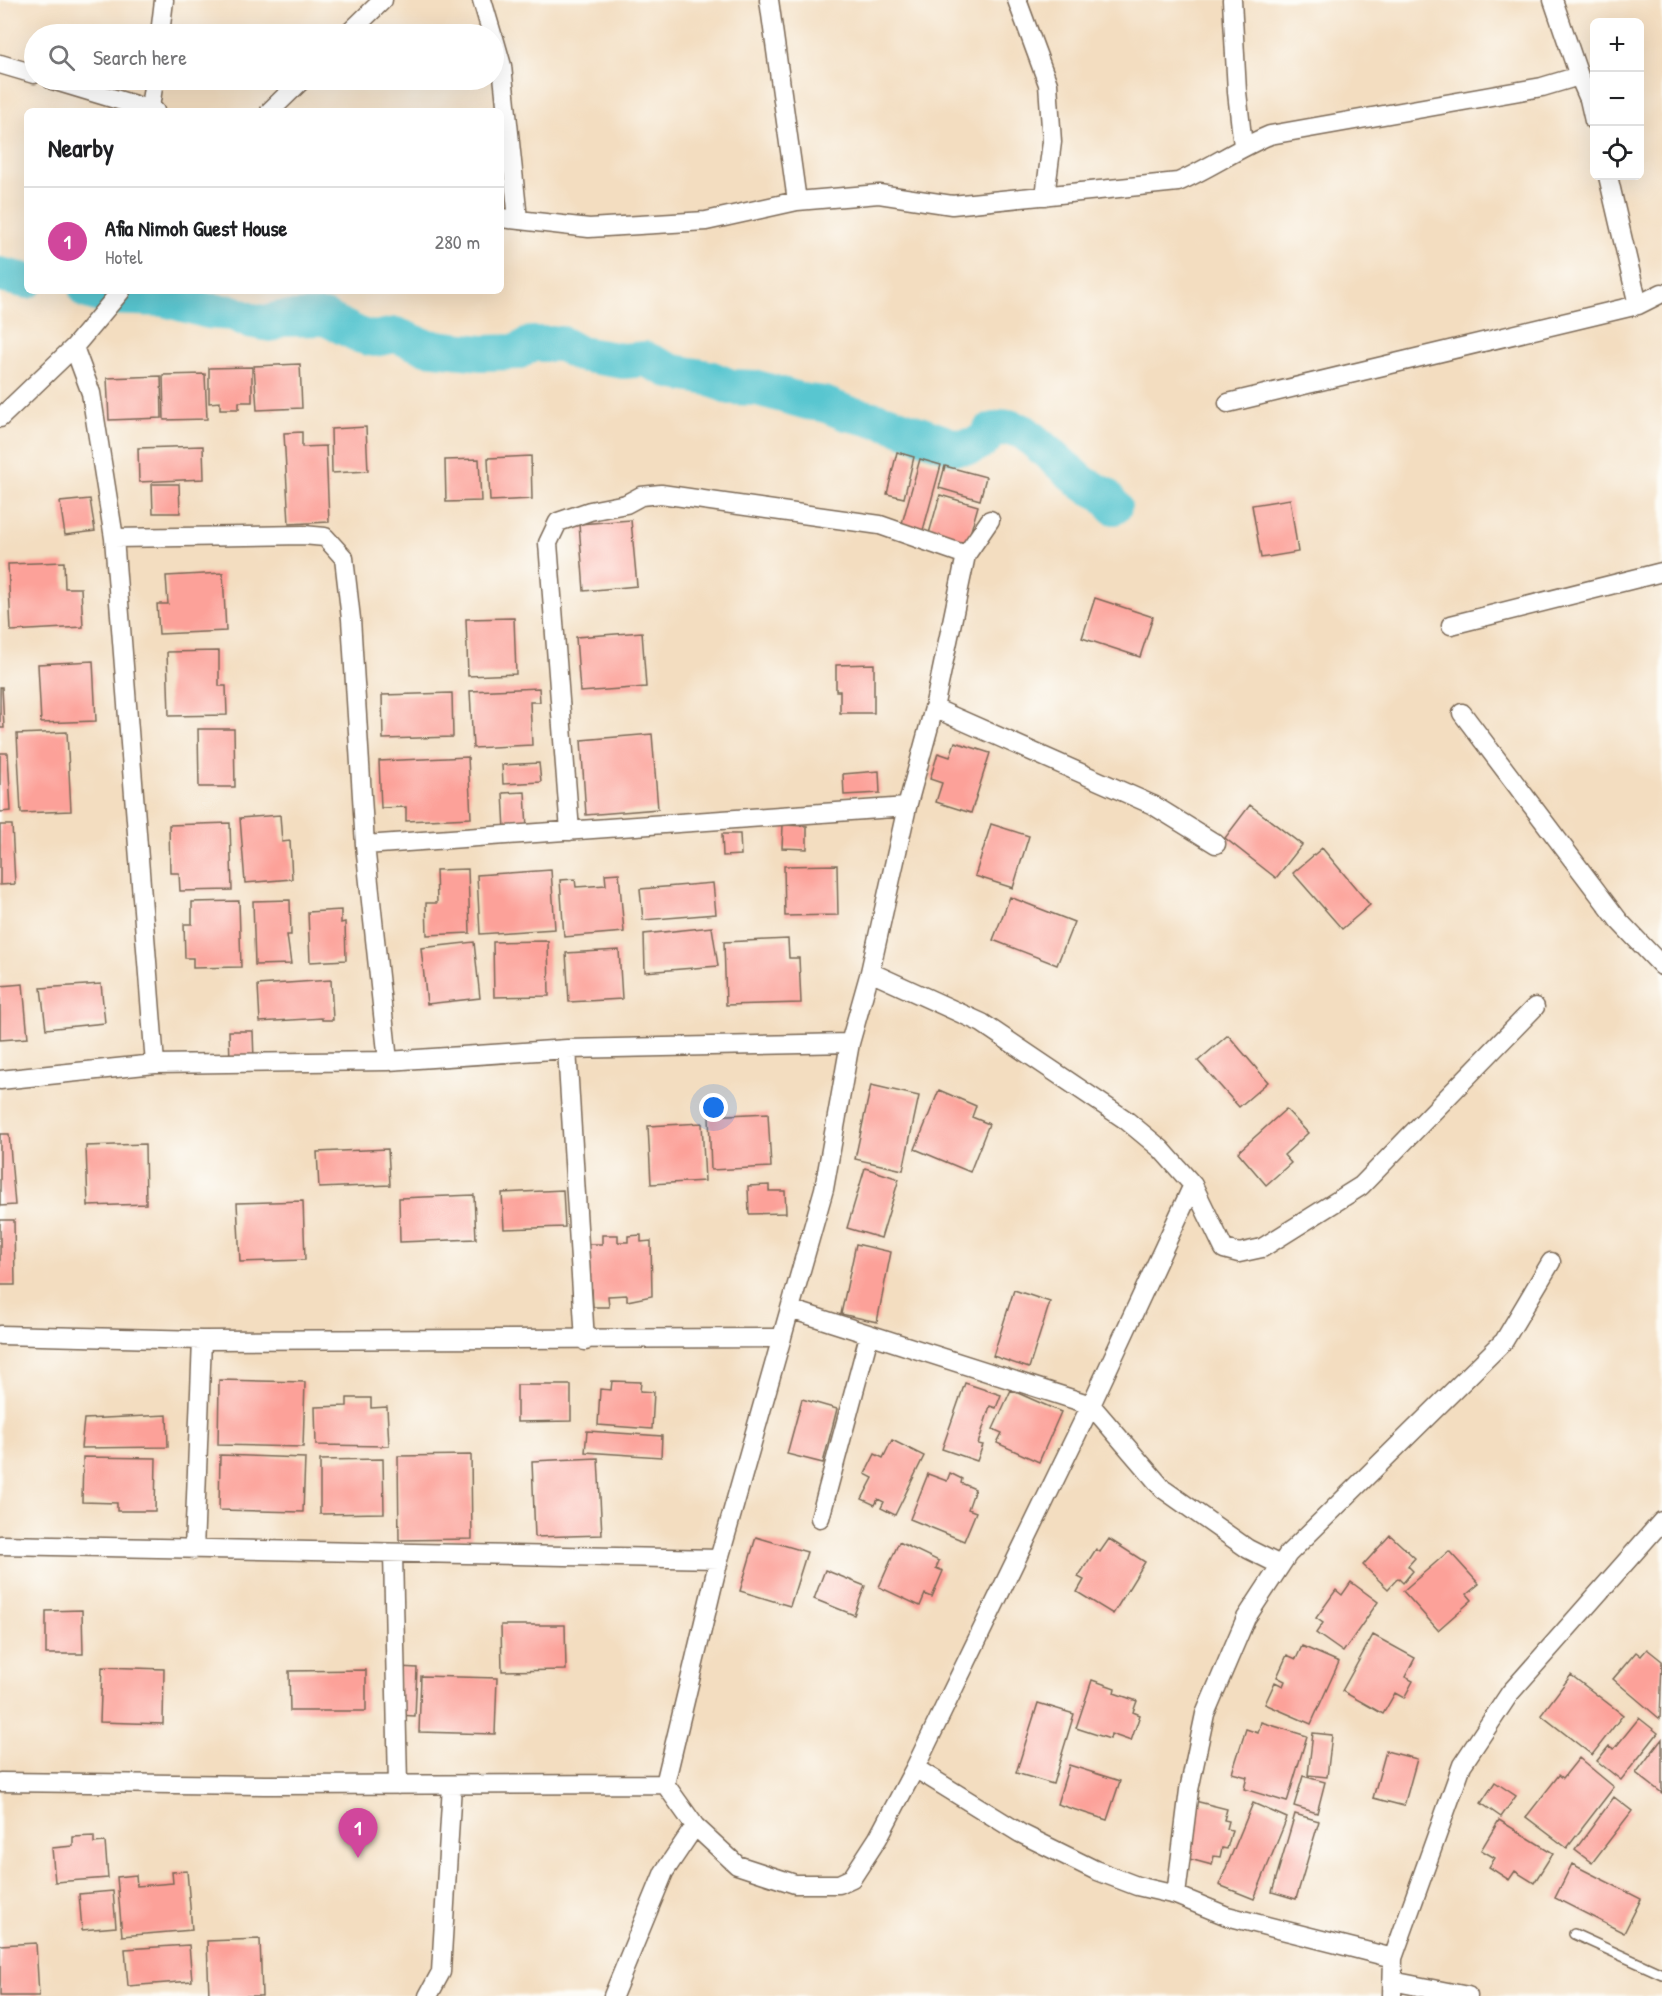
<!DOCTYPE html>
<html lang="en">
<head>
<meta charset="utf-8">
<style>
  :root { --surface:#fff; --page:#f2f2f2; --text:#202124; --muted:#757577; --line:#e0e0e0; --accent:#7c3aed }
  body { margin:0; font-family:"Patrick Hand",sans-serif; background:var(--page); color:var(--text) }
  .controls { position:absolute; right:18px; top:18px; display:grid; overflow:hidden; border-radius:9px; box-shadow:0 6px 24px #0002 }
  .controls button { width:54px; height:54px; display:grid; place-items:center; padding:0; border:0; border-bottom:2px solid var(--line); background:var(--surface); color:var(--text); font:30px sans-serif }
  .you { position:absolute; left:714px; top:1108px; width:21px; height:21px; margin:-15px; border:4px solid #fff; border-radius:50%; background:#1a73e8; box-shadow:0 0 0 9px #1a73e833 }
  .badge { display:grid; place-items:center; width:39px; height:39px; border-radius:50%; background:var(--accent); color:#fff; font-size:20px; font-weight:700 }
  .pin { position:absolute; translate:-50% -50px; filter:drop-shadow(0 2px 3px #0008) }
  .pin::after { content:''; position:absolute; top:32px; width:21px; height:18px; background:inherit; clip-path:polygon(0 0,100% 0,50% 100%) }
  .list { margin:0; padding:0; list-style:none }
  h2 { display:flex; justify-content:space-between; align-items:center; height:78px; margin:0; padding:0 24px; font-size:26px }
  h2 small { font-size:20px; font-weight:400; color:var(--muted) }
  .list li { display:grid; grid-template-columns:39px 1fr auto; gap:18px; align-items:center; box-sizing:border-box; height:108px; padding:0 24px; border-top:2px solid var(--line) }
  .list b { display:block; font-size:22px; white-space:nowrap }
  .list p { margin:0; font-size:20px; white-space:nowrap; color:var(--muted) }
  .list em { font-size:20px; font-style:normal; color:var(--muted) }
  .icon { flex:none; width:33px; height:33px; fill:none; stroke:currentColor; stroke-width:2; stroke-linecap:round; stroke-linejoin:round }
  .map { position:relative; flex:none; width:1662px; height:1996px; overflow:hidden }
  .search { position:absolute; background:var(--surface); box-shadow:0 6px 24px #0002; left:24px; top:24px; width:480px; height:66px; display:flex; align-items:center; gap:15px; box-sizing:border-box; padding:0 21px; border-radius:33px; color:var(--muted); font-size:22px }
  .panel { position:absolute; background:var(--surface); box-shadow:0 6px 24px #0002; left:24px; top:108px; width:480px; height:186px; border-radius:9px }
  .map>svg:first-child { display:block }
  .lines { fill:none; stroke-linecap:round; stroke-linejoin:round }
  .river { stroke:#59c6d0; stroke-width:36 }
  .building { fill:#fca199 }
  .service-casing { stroke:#7b6957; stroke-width:12 }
  .minor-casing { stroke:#7b6957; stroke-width:21 }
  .service { stroke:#fff; stroke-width:9 }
  .minor { stroke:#fff; stroke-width:18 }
</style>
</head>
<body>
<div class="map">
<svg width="1662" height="1996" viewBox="0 0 1662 1996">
  <rect width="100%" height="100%" fill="#fdfcf7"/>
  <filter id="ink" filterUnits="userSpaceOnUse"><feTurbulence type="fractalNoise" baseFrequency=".0167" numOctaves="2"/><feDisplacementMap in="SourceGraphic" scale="12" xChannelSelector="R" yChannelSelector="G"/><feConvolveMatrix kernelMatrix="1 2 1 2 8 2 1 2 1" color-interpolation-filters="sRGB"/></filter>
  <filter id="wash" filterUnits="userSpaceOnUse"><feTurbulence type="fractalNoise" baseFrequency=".008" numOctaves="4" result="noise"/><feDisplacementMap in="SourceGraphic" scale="24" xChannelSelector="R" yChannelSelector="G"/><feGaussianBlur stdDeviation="1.35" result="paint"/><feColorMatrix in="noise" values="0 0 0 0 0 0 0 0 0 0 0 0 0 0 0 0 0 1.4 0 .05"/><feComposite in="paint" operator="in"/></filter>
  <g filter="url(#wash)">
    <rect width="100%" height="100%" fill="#f3ddc0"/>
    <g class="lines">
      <!-- river -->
      <path class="river" d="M0 275 27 281
        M87 291 107 297 164 299 208 311 233 313 248 320 271 324 278 319 325 318 361 336 374 339 396 335 426 347 482 353 517 352 531 344H562L580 354 623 361 645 359 673 372 709 378 731 387 757 388 807 402 824 404 846 413 886 422 955 447 973 446 984 440 990 431 1009 427 1024 432 1084 484 1105 495 1114 507"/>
    </g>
    <g id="blocks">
      <!-- building -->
      <path class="building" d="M300 364 302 408 257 410 254 366Z
        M252 367V402H239V409H220V402L209 403V368Z
        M205 374 207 419 164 420 163 375Z
        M161 376 162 418 109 420 107 378Z
        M366 427 368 471 332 473 331 429Z
        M302 432V447L326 446 329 522 289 524 284 433Z
        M203 446 204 479 139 482 138 448Z
        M897 452 914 457 904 498 887 494Z
        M531 456 532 499 490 501 488 458Z
        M479 459 481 501 446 502 445 460Z
        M920 459 941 465 922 534 901 527Z
        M945 466 986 477 980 500 939 488Z
        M152 484H179L180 513H153Z
        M940 495 978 506 966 548 928 537Z
        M90 499 95 531 65 535 60 502Z
        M1290 499 1298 552 1261 558 1252 505Z
        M631 520 637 586 584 591 579 524Z
        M64 562 65 588H81L83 627 11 631 8 564Z
        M223 573 226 631 159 634 157 604H168L166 576Z
        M1095 598 1153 617 1140 657 1082 638Z
        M514 618 516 674 468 676 466 619Z
        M642 632 646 687 580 692 576 637Z
        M219 651V686H226L227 715 169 716 167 652Z
        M93 661 96 721 41 723 38 664Z
        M874 664V713H840V691H836V665Z
        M0 687H2L4 728H0Z
        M539 688 540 702H530L532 745 473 748 470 691Z
        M452 693 453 737 383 739 382 695Z
        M198 729H234L235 787H199Z
        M67 732 71 811 21 813 17 734Z
        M652 734 658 809 586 815 581 740Z
        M955 742 990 753 971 813 936 802 942 783 930 779 938 753 950 757Z
        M0 753H8L11 811 0 812Z
        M468 757 471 818 406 821V807L381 808 379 761Z
        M539 763 541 782 503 784 502 765Z
        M879 771 880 793 844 795 843 774Z
        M525 792 527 829 505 830 503 793Z
        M1250 805 1302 845 1276 878 1225 838Z
        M280 815 282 842 290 841 292 879 245 883 240 818Z
        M230 823 232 890 180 891 179 873H170L169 825Z
        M991 824 1029 836 1013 888 975 876Z
        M0 825H12L15 884 0 885Z
        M783 825 807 826V849L782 848Z
        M722 834H740L741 855 723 856Z
        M1322 848 1370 905 1342 929 1293 873Z
        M837 865 838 915 785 916 784 866Z
        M468 869 470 933 427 935 426 903H437L436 870Z
        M551 870 555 929 480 934 477 875Z
        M619 873 624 932 564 937 560 880 575 879 576 887 606 885 605 874Z
        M713 883 716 914 643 920 640 889Z
        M1010 897 1074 922 1057 965 993 940Z
        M290 900 291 935H287L291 964 255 965 253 901Z
        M239 901 241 967 193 968V958H185L184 924H192V902Z
        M341 910V923L345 922 346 960 310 962 308 912Z
        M712 927 718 966 645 972 644 934Z
        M788 939 789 958H799L801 1003 726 1005 724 942Z
        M548 941 549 996 494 997 493 942Z
        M474 942 480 998 427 1004 421 948Z
        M619 950 622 999 569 1002 566 953Z
        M331 980 333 1020H322V1018L260 1022 258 985Z
        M23 984 28 1038 0 1040V986Z
        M101 984 105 1023 46 1029 41 988Z
        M229 1031H253L254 1061H230Z
        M1228 1035 1268 1082 1239 1107 1198 1061Z
        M871 1085 919 1096 903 1170 855 1159Z
        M939 1090 976 1106 972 1117 989 1124 970 1172 915 1149Z
        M1286 1109 1308 1133 1284 1155 1291 1163 1266 1185 1238 1152Z
        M768 1113 771 1167 711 1170 709 1116Z
        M702 1123 705 1181 651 1184 648 1126Z
        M0 1134H9L15 1205 0 1206Z
        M145 1144 146 1204 88 1206 86 1146Z
        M388 1149 390 1185 319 1188 317 1152Z
        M865 1168 899 1179 881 1238 847 1228Z
        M769 1185V1191H785L786 1213 749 1214 748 1186Z
        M563 1190 565 1227 504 1229 502 1193Z
        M474 1195 476 1239 400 1242 399 1198Z
        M303 1201 305 1260 240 1262 237 1203Z
        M0 1220H14L15 1285H0Z
        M602 1235H618V1242H628V1236L641 1235V1242L651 1241 652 1296 627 1301V1295L608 1296 609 1307H593L592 1289H586L585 1244H602Z
        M856 1244 891 1252 877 1322 841 1314Z
        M1014 1290 1050 1302 1029 1368 993 1356Z
        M219 1380 305 1382 303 1447 218 1445Z
        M612 1381 641 1382 640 1391 654 1392 652 1429 598 1425 600 1389 611 1390Z
        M965 1383 1001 1395 996 1408 990 1406 978 1444 983 1445 977 1461 942 1449Z
        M517 1385H571V1421L517 1422Z
        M1011 1390 1061 1412 1039 1462 997 1443 1002 1433 993 1429Z
        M347 1398H371V1408L387 1407 389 1446 316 1445 315 1407 347 1406Z
        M802 1399 837 1409 823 1463 787 1454Z
        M167 1415 168 1447 81 1448 84 1419Z
        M587 1431 662 1436 661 1457 585 1452Z
        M892 1440 924 1456 895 1515 881 1508 884 1502 878 1499 875 1505 862 1499 873 1478 865 1474 875 1454 883 1458Z
        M220 1455 305 1458 303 1512 219 1510Z
        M471 1455 472 1539 399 1540 398 1456Z
        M83 1457 156 1458 155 1511H117V1503L82 1502Z
        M598 1458 602 1535 535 1537 532 1461Z
        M383 1459 384 1513 320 1514V1460Z
        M950 1473 962 1479 961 1483 975 1489 968 1509 976 1512 964 1541 910 1519 928 1474 947 1481Z
        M1390 1535 1415 1558 1408 1566 1413 1571 1403 1583 1398 1578 1388 1589 1363 1565Z
        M756 1537 807 1552 790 1606 740 1591Z
        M1109 1539 1145 1562 1113 1614 1077 1592 1084 1580 1078 1577 1096 1549 1100 1552Z
        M899 1542 939 1561 936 1568 943 1571 932 1597 925 1594 920 1606 879 1587Z
        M1449 1551 1479 1584 1467 1594 1472 1600 1438 1630 1403 1591Z
        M825 1570 865 1586 854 1615 814 1599Z
        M1351 1582 1378 1602 1343 1652 1316 1633 1323 1623 1316 1618 1336 1590 1342 1595Z
        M82 1610 83 1654H46V1611Z
        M501 1625H565L566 1670 502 1671Z
        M1373 1635 1415 1658 1405 1677 1413 1681 1404 1698 1395 1693 1383 1714 1342 1691Z
        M1302 1646 1339 1662 1311 1724 1265 1704 1275 1682 1283 1686 1285 1681 1277 1677 1287 1655 1296 1659Z
        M1647 1649 1662 1661 1660 1719 1613 1679 1636 1652 1641 1656Z
        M102 1667 164 1669 163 1724 100 1722Z
        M399 1667 417 1668 415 1716 398 1715Z
        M366 1670V1711H290L289 1671Z
        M1571 1675 1623 1715 1592 1755 1541 1715Z
        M421 1676 497 1678 495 1734 419 1732Z
        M1092 1680 1115 1688 1114 1693 1137 1701 1133 1712 1140 1715 1131 1741 1111 1734 1110 1739 1076 1728Z
        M1038 1703 1074 1714 1053 1784 1016 1773Z
        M1639 1718 1658 1733 1621 1780 1597 1761 1609 1746 1614 1749Z
        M1261 1722 1307 1736 1287 1802 1244 1789 1247 1777 1232 1773 1246 1729 1258 1733Z
        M1313 1733 1332 1735 1327 1777 1308 1775Z
        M1662 1739V1793L1636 1773Z
        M1386 1751 1417 1759 1404 1806 1373 1798Z
        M1579 1758 1614 1787 1567 1848 1526 1817 1559 1775 1563 1778Z
        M1069 1765 1120 1781 1107 1820 1057 1804Z
        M1303 1776 1325 1782 1317 1813 1294 1806Z
        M1495 1782 1516 1796 1501 1817 1481 1803Z
        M1614 1797 1632 1811 1592 1863 1575 1850Z
        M1195 1801 1227 1809 1224 1820 1229 1821 1227 1829 1232 1830 1227 1849 1222 1848 1220 1857 1214 1856 1212 1865 1182 1857Z
        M1253 1803 1287 1818 1254 1899 1219 1885Z
        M1295 1814 1319 1821 1296 1899 1272 1892Z
        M1499 1820 1553 1853 1534 1883 1515 1871 1509 1880 1489 1867 1495 1858 1481 1850Z
        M94 1836V1843L105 1842 108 1878 55 1882 52 1848 73 1846V1837Z
        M1572 1864 1641 1899 1624 1933 1555 1898Z
        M187 1871 192 1930 122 1936 117 1877 136 1875 137 1886 173 1883 172 1872Z
        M113 1891 116 1927 82 1930 79 1894Z
        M260 1939 262 1996H209L207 1941Z
        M36 1943 39 1996H0V1945Z
        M189 1945 192 1981 128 1986 125 1949Z"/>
    </g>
  </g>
  <g filter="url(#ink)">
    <use href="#blocks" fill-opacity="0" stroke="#7b6957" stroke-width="1.5"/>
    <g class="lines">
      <defs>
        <path id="service" d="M1574 1934 1662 1974"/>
        <path id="minor" d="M482 0 492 34
          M769 0 797 201
          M1017 0 1048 84 1052 142 1045 196
          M1232 0 1237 92 1243 146
          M1553 0 1579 76
          M160 34 164 0
          M348 34 383 0
          M494 38 502 66 518 219
          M0 64 34 74
          M52 80 155 111
          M150 108 154 80
          M270 111 302 80
          M1608 176 1638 305
          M501 218 589 228 706 221 797 201 879 194 952 205 1178 182C1210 168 1238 148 1270 135L1542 87 1579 76 1589 99 1594 121
          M74 347 91 393 114 538 155 1064
          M1228 403 1638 305 1662 293
          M0 418 74 347 121 291
          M990 520 966 555 934 708 907 807 870 972 850 1043 824 1189 719 1559 665 1784 695 1826 737 1865 795 1884H839L852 1878 878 1838 915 1768 1091 1405 1193 1185
          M114 538 303 535 325 537 344 558 351 619 365 845 388 1061
          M1451 625 1662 572
          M934 708 1153 805 1216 844
          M1462 713 1619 921 1662 966
          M570 831 548 543 558 522 590 511 626 504 641 496 661 494 880 525 966 555
          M365 845 907 807
          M870 972 982 1023 1126 1120 1161 1149 1193 1185 1224 1249 1239 1253 1262 1248 1361 1186 1535 1007
          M567 1049 585 1341
          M0 1080 155 1064 388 1061 567 1049 850 1043
          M790 1309 1091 1405 1163 1489 1248 1549 1280 1565
          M0 1335 202 1340 782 1338
          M820 1518 869 1336
          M0 1545 719 1559
          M194 1550 202 1340
          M393 1553 398 1785
          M915 1768 1020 1833 1095 1870 1137 1886 1176 1895 1227 1916 1393 1958
          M0 1782 265 1785 665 1784
          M1176 1895 1189 1790 1205 1714 1246 1618 1288 1554 1504 1341 1551 1262
          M1392 1981 1468 1996
          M428 1996 441 1972 452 1785
          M613 1996 664 1872 695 1826
          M1392 1996 1393 1958 1462 1765 1510 1693 1662 1521"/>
      </defs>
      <!-- service casing -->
      <use href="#service" class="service-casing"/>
      <!-- minor casing -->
      <use href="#minor" class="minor-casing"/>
      <!-- service -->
      <use href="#service" class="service"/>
      <!-- minor -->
      <use href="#minor" class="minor"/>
    </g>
  </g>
</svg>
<div class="controls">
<button>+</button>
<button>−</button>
<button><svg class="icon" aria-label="locate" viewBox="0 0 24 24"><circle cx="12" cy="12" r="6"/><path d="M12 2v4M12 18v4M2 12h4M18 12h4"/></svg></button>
</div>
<div class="you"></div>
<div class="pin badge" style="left:358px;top:1858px;background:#d1479c">1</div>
<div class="search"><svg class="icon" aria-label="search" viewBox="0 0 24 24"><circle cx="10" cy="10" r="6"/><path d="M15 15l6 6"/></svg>Search here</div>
<section class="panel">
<h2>Nearby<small></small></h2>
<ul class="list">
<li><span class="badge" style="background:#d1479c">1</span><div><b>Afia Nimoh Guest House</b><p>Hotel</p></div><em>280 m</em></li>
</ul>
</section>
</div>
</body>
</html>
